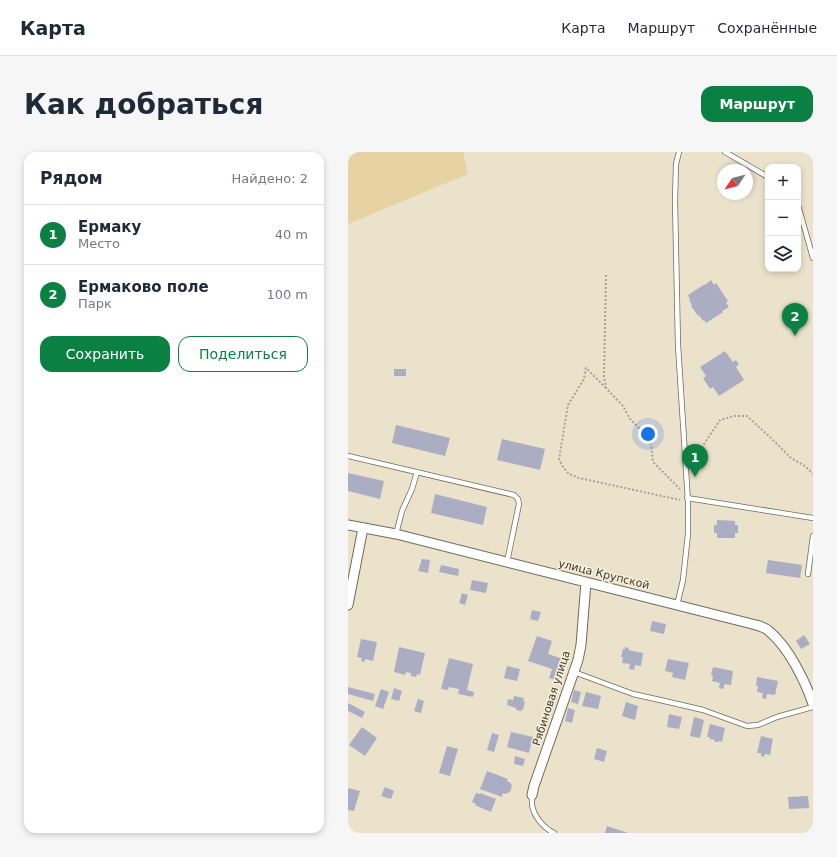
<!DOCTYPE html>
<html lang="ru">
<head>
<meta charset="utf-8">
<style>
  :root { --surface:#fff; --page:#f6f6f7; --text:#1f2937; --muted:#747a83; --line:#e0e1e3; --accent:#0b8043 }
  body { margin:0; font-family:"DejaVu Sans",sans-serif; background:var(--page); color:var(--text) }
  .controls { position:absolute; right:12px; top:12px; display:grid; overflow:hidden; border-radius:8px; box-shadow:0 2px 6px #0003 }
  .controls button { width:36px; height:36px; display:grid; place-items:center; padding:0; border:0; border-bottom:1px solid var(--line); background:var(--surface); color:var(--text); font:20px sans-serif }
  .compass { position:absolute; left:369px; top:12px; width:36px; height:36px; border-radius:50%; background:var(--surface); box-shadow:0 2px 6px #0003; rotate:235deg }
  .you { position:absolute; left:300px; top:282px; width:14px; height:14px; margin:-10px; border:3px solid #fff; border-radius:50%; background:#1a73e8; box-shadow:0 0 0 6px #1a73e833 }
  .badge { display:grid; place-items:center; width:26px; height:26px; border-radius:50%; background:var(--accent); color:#fff; font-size:13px; font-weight:700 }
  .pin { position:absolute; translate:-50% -33px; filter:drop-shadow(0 1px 2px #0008) }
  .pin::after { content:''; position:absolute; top:21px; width:14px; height:12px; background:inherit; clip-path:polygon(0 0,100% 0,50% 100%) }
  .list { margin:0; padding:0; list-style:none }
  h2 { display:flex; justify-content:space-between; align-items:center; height:52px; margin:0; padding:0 16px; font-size:17px }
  h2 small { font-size:13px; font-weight:400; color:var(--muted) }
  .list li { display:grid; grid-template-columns:26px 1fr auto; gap:12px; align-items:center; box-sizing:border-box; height:60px; padding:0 16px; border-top:1px solid var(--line) }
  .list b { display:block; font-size:15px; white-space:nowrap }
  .list p { margin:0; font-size:13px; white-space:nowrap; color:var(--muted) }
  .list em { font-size:13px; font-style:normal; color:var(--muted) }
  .actions { display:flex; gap:8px; padding:12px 16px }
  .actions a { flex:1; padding:9px 0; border:1px solid var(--accent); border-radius:12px; text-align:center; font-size:14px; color:var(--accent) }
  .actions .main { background:var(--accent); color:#fff }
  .icon { flex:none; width:22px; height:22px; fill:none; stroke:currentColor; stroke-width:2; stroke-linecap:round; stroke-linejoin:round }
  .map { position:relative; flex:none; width:465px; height:681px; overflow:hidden; border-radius:12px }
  header { display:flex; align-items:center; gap:24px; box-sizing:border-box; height:56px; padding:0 20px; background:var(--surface); border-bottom:1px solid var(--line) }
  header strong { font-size:19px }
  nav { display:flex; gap:22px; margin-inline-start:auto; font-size:14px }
  .intro { display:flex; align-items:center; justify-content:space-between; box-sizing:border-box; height:96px; padding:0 24px }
  h1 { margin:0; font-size:28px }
  .button { padding:10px 18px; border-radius:12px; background:var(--accent); color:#fff; font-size:14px; font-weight:700 }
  main { display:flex; gap:24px; padding:0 24px }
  aside { flex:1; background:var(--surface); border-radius:12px; box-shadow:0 2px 6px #0003 }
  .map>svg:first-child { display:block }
  .green { fill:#e6d2a2 }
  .building { fill:#abadc3 }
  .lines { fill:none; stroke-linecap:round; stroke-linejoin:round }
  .service-casing { stroke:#726a57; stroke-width:6 }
  .minor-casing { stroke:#726a57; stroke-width:11 }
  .path { stroke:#a9a291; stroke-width:2; stroke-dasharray:2 2; stroke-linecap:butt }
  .service { stroke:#fff; stroke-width:4.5 }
  .minor { stroke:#fff; stroke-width:9 }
  .labels { text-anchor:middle; stroke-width:3; stroke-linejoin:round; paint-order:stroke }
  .street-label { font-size:11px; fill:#3e3a32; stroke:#f8efd9 }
</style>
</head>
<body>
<header>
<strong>Карта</strong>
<nav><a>Карта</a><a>Маршрут</a><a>Сохранённые</a></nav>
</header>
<div class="intro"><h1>Как добраться</h1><a class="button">Маршрут</a></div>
<main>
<aside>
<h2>Рядом<small>Найдено: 2</small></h2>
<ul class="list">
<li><span class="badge">1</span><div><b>Ермаку</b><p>Место</p></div><em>40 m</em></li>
<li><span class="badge">2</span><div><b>Ермаково поле</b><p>Парк</p></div><em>100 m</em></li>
</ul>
<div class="actions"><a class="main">Сохранить</a><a>Поделиться</a></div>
</aside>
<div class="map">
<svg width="465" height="681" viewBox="0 0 465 681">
  <rect width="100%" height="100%" fill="#ebe2cc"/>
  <!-- green -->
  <path class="green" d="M0 0H115L120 22 0 72Z"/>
  <!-- building -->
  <path class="building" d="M363 128 366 133 368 131 380 149 378 151 381 155 374 159 375 160 358 171 356 168 355 169 351 163 350 164 343 154 344 153 341 148 342 147 340 143 357 132V133Z
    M377 199 385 210 388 208 391 212 388 215 396 228 371 244 365 235 362 237 355 226 358 224 352 215Z
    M46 217H58V224H46Z
    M48 273 102 286 97 304 44 291Z
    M154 287 197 297 192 318 149 308Z
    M0 321 36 329 32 347 0 339Z
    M87 342 139 355 135 373 83 361Z
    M369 368 387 369V373H390V381H387V386H369V381H366V373H369Z
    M74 407 82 408 80 421 70 419Z
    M420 408 454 413 452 426 418 421Z
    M93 413 111 417 110 424 91 420Z
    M124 428 140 431 138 441 122 438Z
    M114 441 120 443 117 453 111 451Z
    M184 458 193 460 190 469 182 467Z
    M304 469 318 472 316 482 302 479Z
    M456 483 462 492 453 497 448 489Z
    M189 484 204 489 200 502 218 508 211 529 201 526 204 517 180 509Z
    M13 487 29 490 25 509 17 507V510L13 509 14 506 9 505Z
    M51 495 77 501 72 523 69 522 68 525 63 524V521L58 520 57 523 46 520Z
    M277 495 281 496 280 498 295 501 293 514 287 513 286 518 281 517 282 512 274 511 275 505H273L275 497H277Z
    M101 506 125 512 119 538 126 540 125 545 110 542 111 537 101 535 100 538 93 537Z
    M320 507 341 511 337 528 324 525 325 521 317 519Z
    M159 514 172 517 169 529 156 526Z
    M365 515 385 519 383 533 377 532 375 537 371 536 372 531 364 529 365 524 363 523Z
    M409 525 430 529 427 543 419 542 418 547 414 546 415 541 409 540 410 534H408Z
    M0 535 27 542 25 549 0 542Z
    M46 536 54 539 51 549 43 547Z
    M33 537 41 540 35 557 27 554Z
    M226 538 233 540 230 552 223 550Z
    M238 540 253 544 250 557 234 554Z
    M166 544 176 546 175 549H177L175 558 174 557 173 559 168 558V556L159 553 160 547 165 548Z
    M70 547 76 549 73 561 66 559Z
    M278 550 290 554 287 568 274 564Z
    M0 551 17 560 14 566 0 559Z
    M220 556 227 558 224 571 217 569Z
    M321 562 334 565 331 577 319 575Z
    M346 565 356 568 352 586 342 584Z
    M362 572 377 576 374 590 371 589 370 590H367V588L362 587V585H359Z
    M14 575 29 586 17 604 1 593Z
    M163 580 185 585 181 601 159 595Z
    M144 581 151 583 146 600 139 598Z
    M413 584 425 587 422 603 417 602 416 605 413 604V601H409Z
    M99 594 110 597 102 624 91 621Z
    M249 596 259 599 256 610 246 607Z
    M167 604 177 607 175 614 166 612Z
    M139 619 160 627 159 630H162L164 634 162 640 157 642 155 641 154 645 132 637Z
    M37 635 46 639 43 647 33 644Z
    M0 636 12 639 6 659 0 658Z
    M128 641 132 642V641L148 647 143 660 127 653 128 652 124 650Z
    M460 644 461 656 441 657 440 645Z
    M259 674 280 681H257Z"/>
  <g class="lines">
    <defs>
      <path id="service" d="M377 0 420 25
        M450 53 465 106
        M0 304 166 343 170 347 171 352 159 410
        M339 346 465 366
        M48 382 54 359 64 337 69 320
        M460 422 465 384
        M329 453 335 428 340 382V350L330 193 327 49 328 12 331 0
        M226 520 285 542 312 548 338 554 355 558 399 574 410 573 429 565 465 555
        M184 643C184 646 184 650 184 653 186 665 196 676 206 681"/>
      <path id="minor" d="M0 373 48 382 408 473C413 474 418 476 422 480 441 496 457 529 465 552
        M0 453 15 376
        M184 643 186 634 230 508 233 493 238 430"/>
    </defs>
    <!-- service casing -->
    <use href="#service" class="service-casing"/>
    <!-- minor casing -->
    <use href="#minor" class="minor-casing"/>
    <!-- path -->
    <path class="path" d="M258 123 256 224 258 236 275 254 282 267 292 277 303 293 305 310 332 337
      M258 236 238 216 236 227 220 253 211 307 215 315 221 322 231 326 332 348
      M346 310 356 292 372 268 386 264H399L424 287 443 306 457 314 465 322"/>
    <!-- service -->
    <use href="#service" class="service"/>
    <!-- minor -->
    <use href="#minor" class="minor"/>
  </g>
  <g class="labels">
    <!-- street labels -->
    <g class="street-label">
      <text transform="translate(256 422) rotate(14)" y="4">улица Крупской</text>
      <text transform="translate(203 546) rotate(-72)" y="4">Рябиновая улица</text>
    </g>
  </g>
</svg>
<div class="controls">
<button>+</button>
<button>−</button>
<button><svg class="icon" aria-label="layers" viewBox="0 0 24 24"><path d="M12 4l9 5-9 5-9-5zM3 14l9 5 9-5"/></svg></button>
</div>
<svg class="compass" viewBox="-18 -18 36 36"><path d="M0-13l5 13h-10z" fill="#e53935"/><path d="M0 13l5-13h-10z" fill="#747a83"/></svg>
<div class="you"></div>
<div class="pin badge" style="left:347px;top:325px">1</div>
<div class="pin badge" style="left:447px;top:184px">2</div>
</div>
</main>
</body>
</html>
